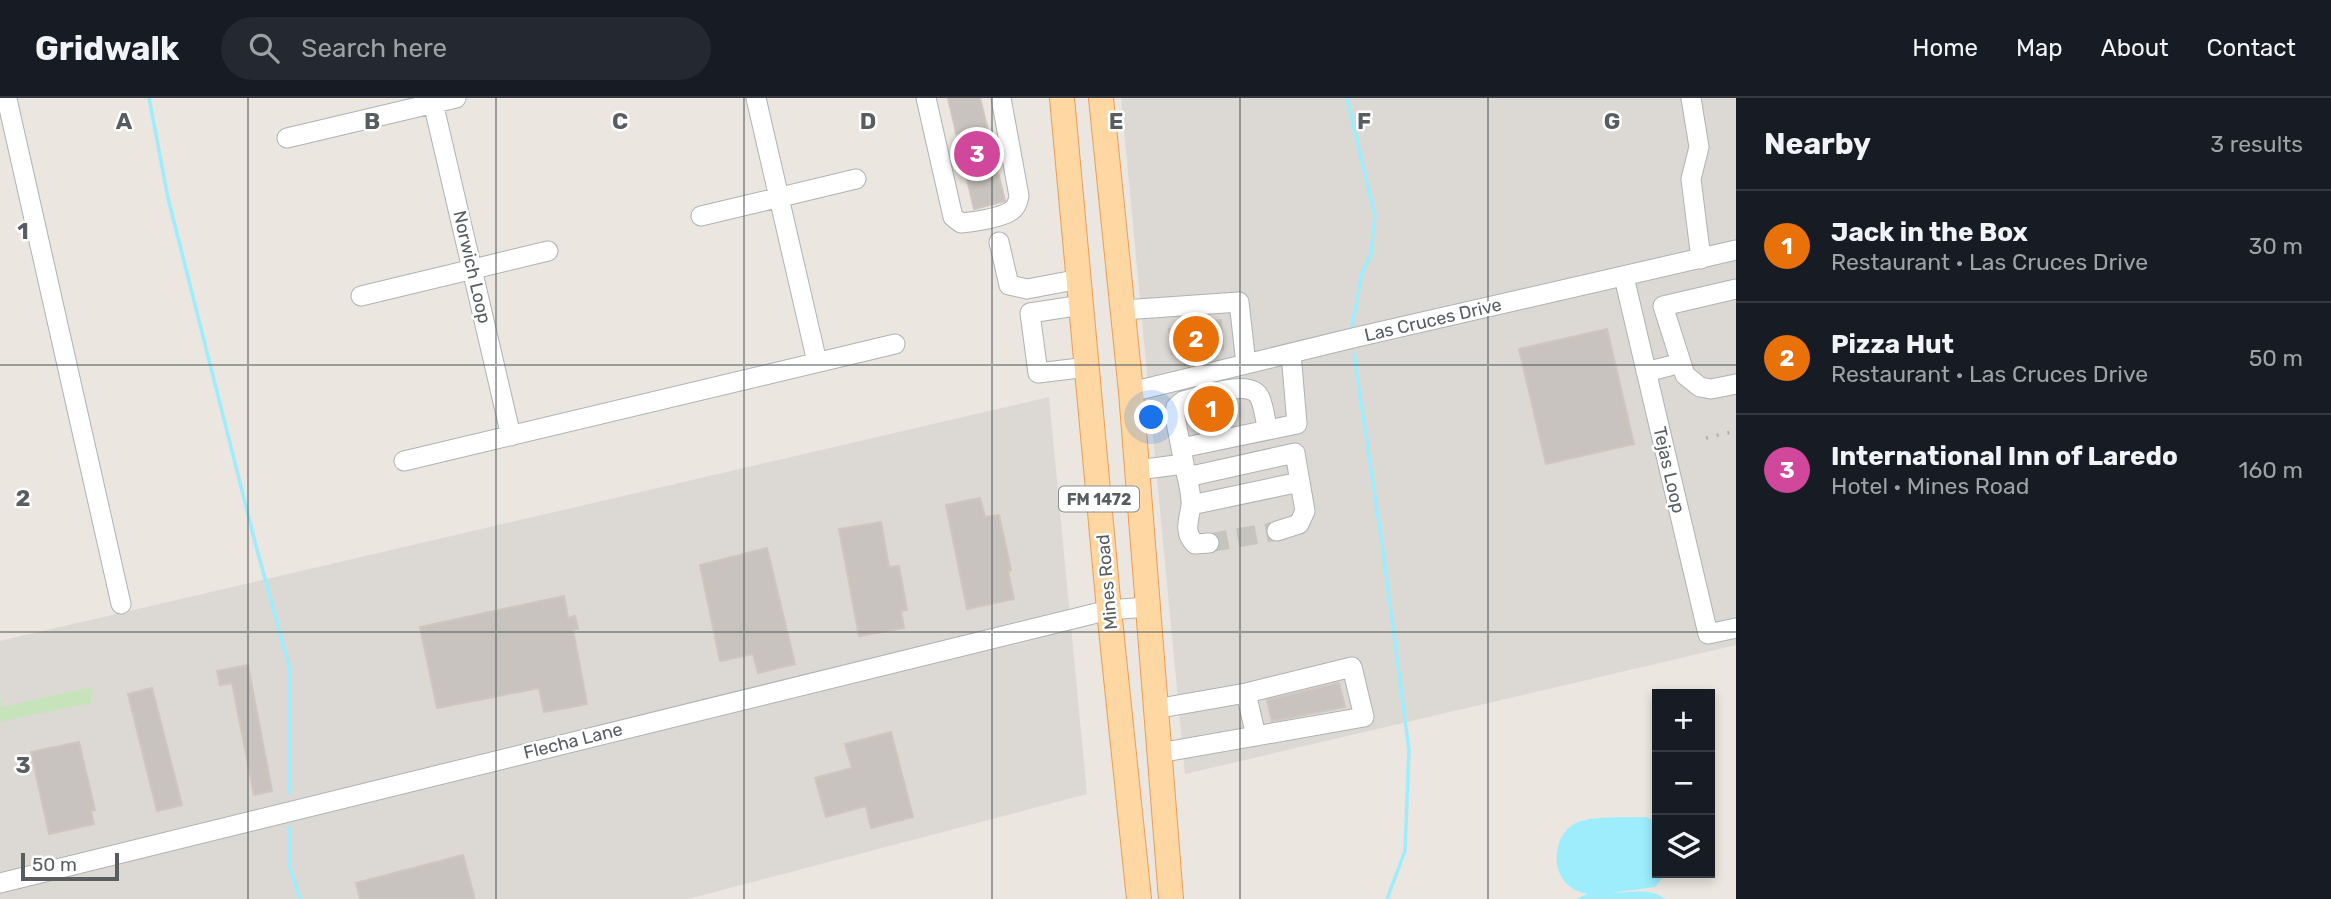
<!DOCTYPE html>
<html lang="en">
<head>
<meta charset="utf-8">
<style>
  :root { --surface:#171b24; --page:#242831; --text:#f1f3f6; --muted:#9ea1a6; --line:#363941; --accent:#e62b4d }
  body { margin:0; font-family:Rubik,sans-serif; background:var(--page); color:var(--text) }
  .controls { position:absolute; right:21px; bottom:21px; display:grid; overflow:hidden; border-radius:0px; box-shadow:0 4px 10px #0003 }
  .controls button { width:63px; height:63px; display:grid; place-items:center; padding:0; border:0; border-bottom:2px solid var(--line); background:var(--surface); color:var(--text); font:35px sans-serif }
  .scale { position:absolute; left:21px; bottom:18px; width:98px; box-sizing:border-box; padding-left:7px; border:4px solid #585e60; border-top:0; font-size:19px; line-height:24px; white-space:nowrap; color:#585e60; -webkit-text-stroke:5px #fff; paint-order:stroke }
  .you { position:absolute; left:1152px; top:320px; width:24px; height:24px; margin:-18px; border:5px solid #fff; border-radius:50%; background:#1a73e8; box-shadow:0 0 0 10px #1a73e833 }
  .badge { display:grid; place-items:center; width:46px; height:46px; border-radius:50%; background:var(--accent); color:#fff; font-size:23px; font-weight:700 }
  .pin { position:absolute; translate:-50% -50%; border:4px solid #fff; box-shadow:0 2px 7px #0006 }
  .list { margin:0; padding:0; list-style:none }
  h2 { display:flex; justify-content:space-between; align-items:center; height:91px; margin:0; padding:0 28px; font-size:30px }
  h2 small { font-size:23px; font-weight:400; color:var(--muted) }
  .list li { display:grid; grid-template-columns:46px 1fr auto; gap:21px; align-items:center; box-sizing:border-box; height:112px; padding:0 28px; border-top:2px solid var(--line) }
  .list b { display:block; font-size:26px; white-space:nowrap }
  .list p { margin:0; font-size:23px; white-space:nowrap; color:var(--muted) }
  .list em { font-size:23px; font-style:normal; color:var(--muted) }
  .icon { flex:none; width:38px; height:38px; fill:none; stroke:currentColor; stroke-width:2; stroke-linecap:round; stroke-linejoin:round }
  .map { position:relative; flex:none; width:1736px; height:801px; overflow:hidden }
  header { display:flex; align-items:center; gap:42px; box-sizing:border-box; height:98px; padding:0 35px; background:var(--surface); border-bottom:2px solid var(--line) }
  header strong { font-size:33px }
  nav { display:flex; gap:38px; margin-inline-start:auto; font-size:24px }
  .search { width:490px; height:63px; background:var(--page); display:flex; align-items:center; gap:18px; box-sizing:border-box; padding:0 24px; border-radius:38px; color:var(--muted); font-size:26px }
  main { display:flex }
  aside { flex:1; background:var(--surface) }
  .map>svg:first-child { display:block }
  .industrial { fill:#dcd8d4 }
  .green { fill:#c6e3bc }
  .water { fill:#9dedfd }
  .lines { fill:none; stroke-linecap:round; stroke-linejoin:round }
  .stream { stroke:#9dedfd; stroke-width:3.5 }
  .building { fill:#c8c3bf; stroke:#d0c6be; stroke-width:2 }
  .minor-tunnel { stroke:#c6c4bf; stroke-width:19; stroke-dasharray:19 10; stroke-linecap:butt }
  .minor-casing { stroke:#adb3b5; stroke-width:21 }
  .major-casing { stroke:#ee9c55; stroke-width:26 }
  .minor { stroke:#fff; stroke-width:19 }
  .major { stroke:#fed7a2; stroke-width:24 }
  .rail { stroke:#afb0b0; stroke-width:3.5; stroke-dasharray:2 9; stroke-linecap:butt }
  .grid { fill:none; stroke:#585e60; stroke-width:2; stroke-opacity:0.55 }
  .labels { text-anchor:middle; stroke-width:5; stroke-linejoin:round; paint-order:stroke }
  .shield { fill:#fff; stroke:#8a8e90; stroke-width:2 }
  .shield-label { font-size:16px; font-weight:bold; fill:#585e60 }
  .street-label { font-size:18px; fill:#585e60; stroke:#fff }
  .grid-label { font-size:23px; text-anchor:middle; font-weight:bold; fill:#585e60; stroke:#fff; stroke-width:5; stroke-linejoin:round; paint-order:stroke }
</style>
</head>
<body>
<header>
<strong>Gridwalk</strong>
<div class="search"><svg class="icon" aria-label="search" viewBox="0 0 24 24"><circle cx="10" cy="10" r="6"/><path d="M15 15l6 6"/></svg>Search here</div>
<nav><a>Home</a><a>Map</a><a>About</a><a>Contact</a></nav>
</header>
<main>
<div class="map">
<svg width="1736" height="801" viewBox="0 0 1736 801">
  <rect width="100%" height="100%" fill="#ebe6df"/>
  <!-- industrial -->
  <path class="industrial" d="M1121 0H1736V547L1185 676Z
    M1049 299 1087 696 688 801H0V624L4 622 0 597V543Z"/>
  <!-- green -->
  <path class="green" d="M92 589 91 605 0 624V597L2 609Z"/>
  <!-- water -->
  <path class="water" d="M1646 719 1657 724V775H1665V777L1655 789 1611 795C1629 795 1650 789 1665 801H1576L1587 796C1583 794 1576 793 1572 790 1550 776 1552 737 1576 725 1592 717 1628 720 1646 719Z"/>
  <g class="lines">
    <!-- stream -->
    <path class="stream" d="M149 0 168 100 255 444 290 572V695
      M1347 0 1375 118 1371 156 1362 175 1352 229
      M1354 257 1382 445 1409 652 1405 753 1387 801
      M290 729V770L300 801"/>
  </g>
  <!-- building -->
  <path class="building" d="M948 0H980L1005 103 974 111Z
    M1203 221 1204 224 1221 222 1223 251 1172 256 1169 231 1187 229 1186 223Z
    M1607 231 1634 346 1546 366 1519 251Z
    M1230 304 1232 314 1192 323 1190 314Z
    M980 400 985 419 999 417 1011 472 1008 473 1014 501 967 511 946 407Z
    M881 424 889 469 899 468 907 512 901 513 904 530 859 538 839 431Z
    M767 450 795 566 758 575 753 556 720 563 700 467Z
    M564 498 568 520 575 518 578 531 573 532 587 606 544 614 539 590 437 610 420 529Z
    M248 567 272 693 254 697 232 585 220 587 217 573Z
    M1339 585 1345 609 1272 623 1267 602Z
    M152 590 182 707 157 713 128 596Z
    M891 634 913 719 871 730 866 708 826 719 815 680 852 670 845 646Z
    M79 644 95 712 91 713 94 726 49 736 31 654Z
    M463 757 475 801H360L356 785Z"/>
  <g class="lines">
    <!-- minor-tunnel -->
    <path class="minor-tunnel" d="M1209 445 1277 433"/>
    <defs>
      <path id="minor" d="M432 0 511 338
        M756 0 817 264
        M926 0 953 119 961 125C974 124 1000 120 1011 113 1016 110 1018 104 1019 98L1001 0
        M1691 0 1699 49 1691 81 1701 161
        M7 1 121 506
        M287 40 456 0
        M701 118 856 81
        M999 144 1009 187 1027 191 1080 181
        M1624 179 1708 536 1736 530
        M1736 191 1663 208 1685 277 1700 289 1711 291 1736 286
        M361 198 548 153
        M1082 207 1030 215 1038 275 1088 269
        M1123 212 1239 204 1246 266
        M1646 274 1681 265
        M1131 294 1357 239 1736 152
        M1181 350 1175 319 1176 309 1183 303C1201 299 1251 279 1260 300 1264 309 1265 322 1268 332
        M404 363 895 246
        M1184 367C1187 379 1192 395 1191 408 1189 422 1183 434 1195 446L1209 445
        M1137 372 1184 366 1181 350 1297 326 1291 255
        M1187 379 1295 355 1300 384 1191 407
        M1277 433 1299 426 1305 413 1300 384
        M1246 595 1256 638
        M1155 611 1246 595 1352 569 1364 619 1159 655
        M0 785 1109 512 1147 509"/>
      <path id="major" d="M1062 0 1109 512 1139 801
        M1101 0 1131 294 1171 801"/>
    </defs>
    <!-- minor casing -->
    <use href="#minor" class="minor-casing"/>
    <!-- major casing -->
    <use href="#major" class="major-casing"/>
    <!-- minor -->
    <use href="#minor" class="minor"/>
    <!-- major -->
    <use href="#major" class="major"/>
    <!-- rail -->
    <path class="rail" d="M1706 340 1736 333"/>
  </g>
  <!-- grid -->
  <path class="grid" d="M248 0V801M496 0V801M744 0V801M992 0V801M1240 0V801M1488 0V801M0 267H1736M0 534H1736"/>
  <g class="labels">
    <!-- shield labels -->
    <rect class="shield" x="1059" y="388.5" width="80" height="25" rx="5"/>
    <g class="shield-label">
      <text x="1099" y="407">FM 1472</text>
    </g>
    <!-- street labels -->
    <g class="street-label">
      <text transform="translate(472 169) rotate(77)" y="6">Norwich Loop</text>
      <text transform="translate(1433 222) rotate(-13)" y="6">Las Cruces Drive</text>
      <text transform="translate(1669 372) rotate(77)" y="6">Tejas Loop</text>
      <text transform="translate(1107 484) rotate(-95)" y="6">Mines Road</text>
      <text transform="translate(573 643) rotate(-14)" y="6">Flecha Lane</text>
    </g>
  </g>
  <g class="grid-label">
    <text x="124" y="31">A</text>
    <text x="372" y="31">B</text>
    <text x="620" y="31">C</text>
    <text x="868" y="31">D</text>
    <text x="1116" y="31">E</text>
    <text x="1364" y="31">F</text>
    <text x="1612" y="31">G</text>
    <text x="23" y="141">1</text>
    <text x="23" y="408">2</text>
    <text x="23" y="675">3</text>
  </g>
</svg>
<div class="controls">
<button>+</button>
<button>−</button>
<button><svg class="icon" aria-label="layers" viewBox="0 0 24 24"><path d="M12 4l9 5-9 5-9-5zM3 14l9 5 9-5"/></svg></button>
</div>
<div class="scale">50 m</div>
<div class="you"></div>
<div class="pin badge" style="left:1211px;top:311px;background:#e8710a">1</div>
<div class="pin badge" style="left:1196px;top:241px;background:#e8710a">2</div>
<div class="pin badge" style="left:977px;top:56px;background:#d1479c">3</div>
</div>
<aside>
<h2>Nearby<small>3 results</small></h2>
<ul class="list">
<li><span class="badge" style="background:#e8710a">1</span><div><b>Jack in the Box</b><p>Restaurant · Las Cruces Drive</p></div><em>30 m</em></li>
<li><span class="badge" style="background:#e8710a">2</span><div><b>Pizza Hut</b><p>Restaurant · Las Cruces Drive</p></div><em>50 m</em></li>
<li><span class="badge" style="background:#d1479c">3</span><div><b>International Inn of Laredo</b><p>Hotel · Mines Road</p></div><em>160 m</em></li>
</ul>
</aside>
</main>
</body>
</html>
